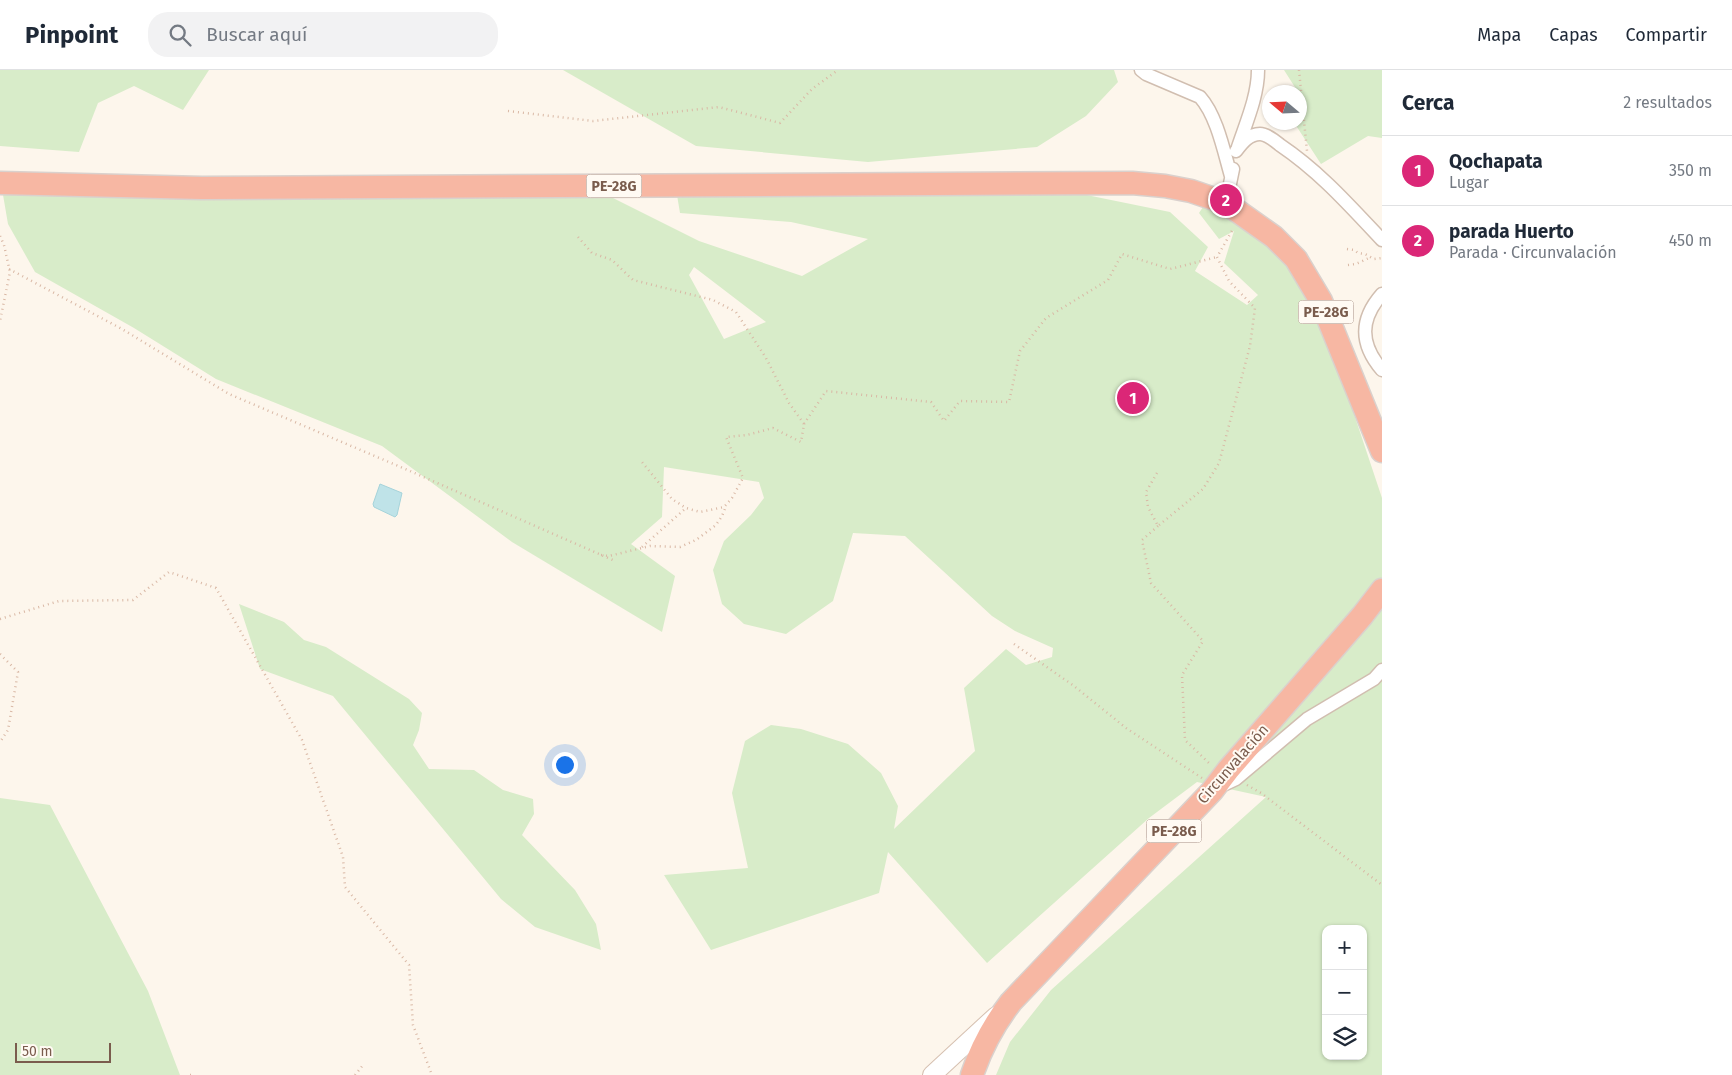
<!DOCTYPE html>
<html lang="es">
<head>
<meta charset="utf-8">
<style>
  :root { --surface:#fff; --page:#f2f2f3; --text:#1f2937; --muted:#747a83; --line:#e0e1e3; --accent:#db2777 }
  body { margin:0; font-family:"Fira Sans",sans-serif; background:var(--page); color:var(--text) }
  .controls { position:absolute; right:15px; bottom:15px; display:grid; overflow:hidden; border-radius:10px; box-shadow:0 1px 4px #0004 }
  .controls button { width:45px; height:45px; display:grid; place-items:center; padding:0; border:0; border-bottom:1px solid var(--line); background:var(--surface); color:var(--text); font:25px sans-serif }
  .compass { position:absolute; left:1262px; top:15px; width:45px; height:45px; border-radius:50%; background:var(--surface); box-shadow:0 1px 4px #0004; rotate:289deg }
  .scale { position:absolute; left:15px; bottom:12px; width:96px; box-sizing:border-box; padding-left:5px; border:2px solid #7a5c4d; border-top:0; font-size:14px; line-height:18px; white-space:nowrap; color:#7a5c4d; -webkit-text-stroke:4px #fffaf3; paint-order:stroke }
  .you { position:absolute; left:564px; top:694px; width:18px; height:18px; margin:-12px; border:4px solid #fff; border-radius:50%; background:#1a73e8; box-shadow:0 0 0 8px #1a73e833 }
  .badge { display:grid; place-items:center; width:32px; height:32px; border-radius:50%; background:var(--accent); color:#fff; font-size:16px; font-weight:700 }
  .pin { position:absolute; translate:-50% -50%; border:2px solid #fff; box-shadow:0 1px 5px #0006 }
  .list { margin:0; padding:0; list-style:none }
  h2 { display:flex; justify-content:space-between; align-items:center; height:65px; margin:0; padding:0 20px; font-size:21px }
  h2 small { font-size:16px; font-weight:400; color:var(--muted) }
  .list li { display:grid; grid-template-columns:32px 1fr auto; gap:15px; align-items:center; box-sizing:border-box; height:70px; padding:0 20px; border-top:1px solid var(--line) }
  .list b { display:block; font-size:19px; white-space:nowrap }
  .list p { margin:0; font-size:16px; white-space:nowrap; color:var(--muted) }
  .list em { font-size:16px; font-style:normal; color:var(--muted) }
  .icon { flex:none; width:28px; height:28px; fill:none; stroke:currentColor; stroke-width:2; stroke-linecap:round; stroke-linejoin:round }
  .map { position:relative; flex:none; width:1382px; height:1005px; overflow:hidden }
  header { display:flex; align-items:center; gap:30px; box-sizing:border-box; height:70px; padding:0 25px; background:var(--surface); border-bottom:1px solid var(--line) }
  header strong { font-size:24px }
  nav { display:flex; gap:28px; margin-inline-start:auto; font-size:18px }
  .search { width:350px; height:45px; background:var(--page); display:flex; align-items:center; gap:12px; box-sizing:border-box; padding:0 18px; border-radius:20px; color:var(--muted); font-size:19px }
  main { display:flex }
  aside { flex:1; background:var(--surface) }
  .map>svg:first-child { display:block }
  .green { fill:#d8ecc9; fill-rule:evenodd }
  .water { fill:#bfe3e8; stroke:#a5d3da }
  .lines { fill:none; stroke-linecap:round; stroke-linejoin:round }
  .street-casing { stroke:#d1beb0; stroke-width:15 }
  .secondary-casing { stroke:#d6c0b0; stroke-width:20 }
  .highway-casing { stroke:#dad1cd; stroke-width:25 }
  .path { stroke:#d9b8a5; stroke-width:2.5; stroke-dasharray:1 4; stroke-linecap:butt }
  .street { stroke:#fff; stroke-width:12 }
  .secondary { stroke:#fff; stroke-width:18 }
  .highway { stroke:#f7b7a3; stroke-width:22 }
  .labels { text-anchor:middle; stroke-width:4; stroke-linejoin:round; paint-order:stroke }
  .shield { fill:#fffaf3; stroke:#a28b7f; stroke-width:1 }
  .shield-label { font-size:14px; font-weight:bold; fill:#7a5c4d }
  .street-label { font-size:15px; fill:#7a5c4d; stroke:#fffaf3 }
</style>
</head>
<body>
<header>
<strong>Pinpoint</strong>
<div class="search"><svg class="icon" aria-label="search" viewBox="0 0 24 24"><circle cx="10" cy="10" r="6"/><path d="M15 15l6 6"/></svg>Buscar aquí</div>
<nav><a>Mapa</a><a>Capas</a><a>Compartir</a></nav>
</header>
<main>
<div class="map">
<svg width="1382" height="1005" viewBox="0 0 1382 1005">
  <rect width="100%" height="100%" fill="#fdf6ec"/>
  <!-- green -->
  <path class="green" d="M0 0H209L183 40 134 16 98 33 79 82 0 76Z
    M563 0H1114L1118 12 1086 46 1037 77 868 92 696 76Z
    M1284 0H1382V68L1368 66 1321 94 1295 54 1300 52V22H1298Z
    M2 119 607 125 699 171 802 206 868 169 791 152 680 143 677 125 1062 120 1170 142 1208 177 1195 201 1247 235 1258 225 1224 193 1234 161 1219 169 1199 143 1207 131 1256 158 1301 207 1330 272 1382 428V1005H996L1010 972 1051 920 1266 727 1197 712 1149 748 987 893 888 782 879 823 711 880 664 805 748 798 732 723 745 671 771 655 801 659 848 674 881 703 898 736 894 759 975 681 964 618 1006 579 1026 595 1052 587 1053 578 1015 561 992 546 905 466 853 463 833 531 786 564 744 554 722 534 713 500 724 471 751 445 764 428 759 412 664 397 662 447 631 474 675 506 662 562 512 472 382 376 216 309 134 258 35 202 8 154ZM694 197 766 252 724 269 689 205ZM1326 859H1363V986H1326Z
    M239 534 284 552 304 570 326 577 409 629 422 643 419 660 413 675 429 699 474 700 503 720 533 729 534 744 522 765 575 820 596 854 601 880 535 857 501 829 333 626 260 599Z
    M0 728 50 735 148 921 180 1005H0Z"/>
  <!-- water -->
  <path class="water" d="M380 414 402 423 397 445 395 447 374 437 373 434Z"/>
  <g class="lines">
    <defs>
      <path id="street" d="M1141 0 1146 4 1200 27C1217 46 1224 82 1231 106
        M1238 77C1246 53 1258 26 1258 0
        M1236 81C1242 73 1249 64 1260 64 1267 64 1275 71 1280 75 1320 102 1349 135 1382 170
        M1226 133 1233 99
        M1382 224C1360 249 1359 273 1382 300
        M1221 716 1236 709 1307 649 1374 609 1382 600"/>
      <path id="secondary" d="M932 1005 996 946"/>
      <path id="highway" d="M0 113 202 118 1132 113 1165 116 1191 121 1226 133 1274 167 1296 189 1321 231 1382 381
        M972 1005C981 978 994 954 1011 932L1212 721 1228 700 1362 546 1382 520"/>
    </defs>
    <!-- street casing -->
    <use href="#street" class="street-casing"/>
    <!-- secondary casing -->
    <use href="#secondary" class="secondary-casing"/>
    <!-- highway casing -->
    <use href="#highway" class="highway-casing"/>
    <!-- path -->
    <path class="path" d="M1299 0 1307 81
      M508 41 593 51 719 37 780 53 812 19 838 0
      M0 166 4 175 10 202 0 251
      M578 167 592 183 612 190 633 210 713 230 736 242 766 288 789 333 804 354 801 372 773 358 747 365 726 367 743 408 732 428 724 437 700 442 686 438 672 429 642 392
      M1347 179 1354 180 1358 183 1365 184 1374 189 1382 188
      M1348 195 1356 194 1371 187
      M9 199 122 259 229 324 410 401 615 491
      M804 354 826 321 931 332 944 351 960 331 1009 332 1020 281 1046 248 1108 210 1122 184 1170 199 1217 187
      M1157 403 1146 422 1148 437 1158 456 1203 419 1219 393 1250 276 1255 238 1229 211 1217 187 1233 159
      M1158 456 1142 470 1151 513 1203 571 1182 605 1185 670 1210 694 1209 696
      M642 477 686 438
      M601 485 609 486 650 476 680 477 696 470 716 455 722 446 726 436
      M0 549 59 531 133 530 169 502 216 518 302 670 343 787 345 817 409 895 413 955 432 1005
      M1014 574 1074 616 1126 658 1202 708
      M0 584 18 602 8 660 0 672
      M1247 715 1261 723 1382 815
      M190 1005H191
      M355 1005 363 995"/>
    <!-- street -->
    <use href="#street" class="street"/>
    <!-- secondary -->
    <use href="#secondary" class="secondary"/>
    <!-- highway -->
    <use href="#highway" class="highway"/>
  </g>
  <g class="labels">
    <!-- shield labels -->
    <g class="shield">
      <rect x="586.5" y="104.5" width="55" height="23" rx="4"/>
      <rect x="1298.5" y="230.5" width="55" height="23" rx="4"/>
      <rect x="1146.5" y="749.5" width="55" height="23" rx="4"/>
    </g>
    <g class="shield-label">
      <text x="614" y="121">PE-28G</text>
      <text x="1326" y="247">PE-28G</text>
      <text x="1174" y="766">PE-28G</text>
    </g>
    <!-- street labels -->
    <g class="street-label">
      <text transform="translate(1233 694) rotate(-49)" y="5">Circunvalación</text>
    </g>
  </g>
</svg>
<div class="controls">
<button>+</button>
<button>−</button>
<button><svg class="icon" aria-label="layers" viewBox="0 0 24 24"><path d="M12 4l9 5-9 5-9-5zM3 14l9 5 9-5"/></svg></button>
</div>
<svg class="compass" viewBox="-18 -18 36 36"><path d="M0-13l5 13h-10z" fill="#e53935"/><path d="M0 13l5-13h-10z" fill="#747a83"/></svg>
<div class="scale">50 m</div>
<div class="you"></div>
<div class="pin badge" style="left:1133px;top:328px">1</div>
<div class="pin badge" style="left:1226px;top:130px">2</div>
</div>
<aside>
<h2>Cerca<small>2 resultados</small></h2>
<ul class="list">
<li><span class="badge">1</span><div><b>Qochapata</b><p>Lugar</p></div><em>350 m</em></li>
<li><span class="badge">2</span><div><b>parada Huerto</b><p>Parada · Circunvalación</p></div><em>450 m</em></li>
</ul>
</aside>
</main>
</body>
</html>
